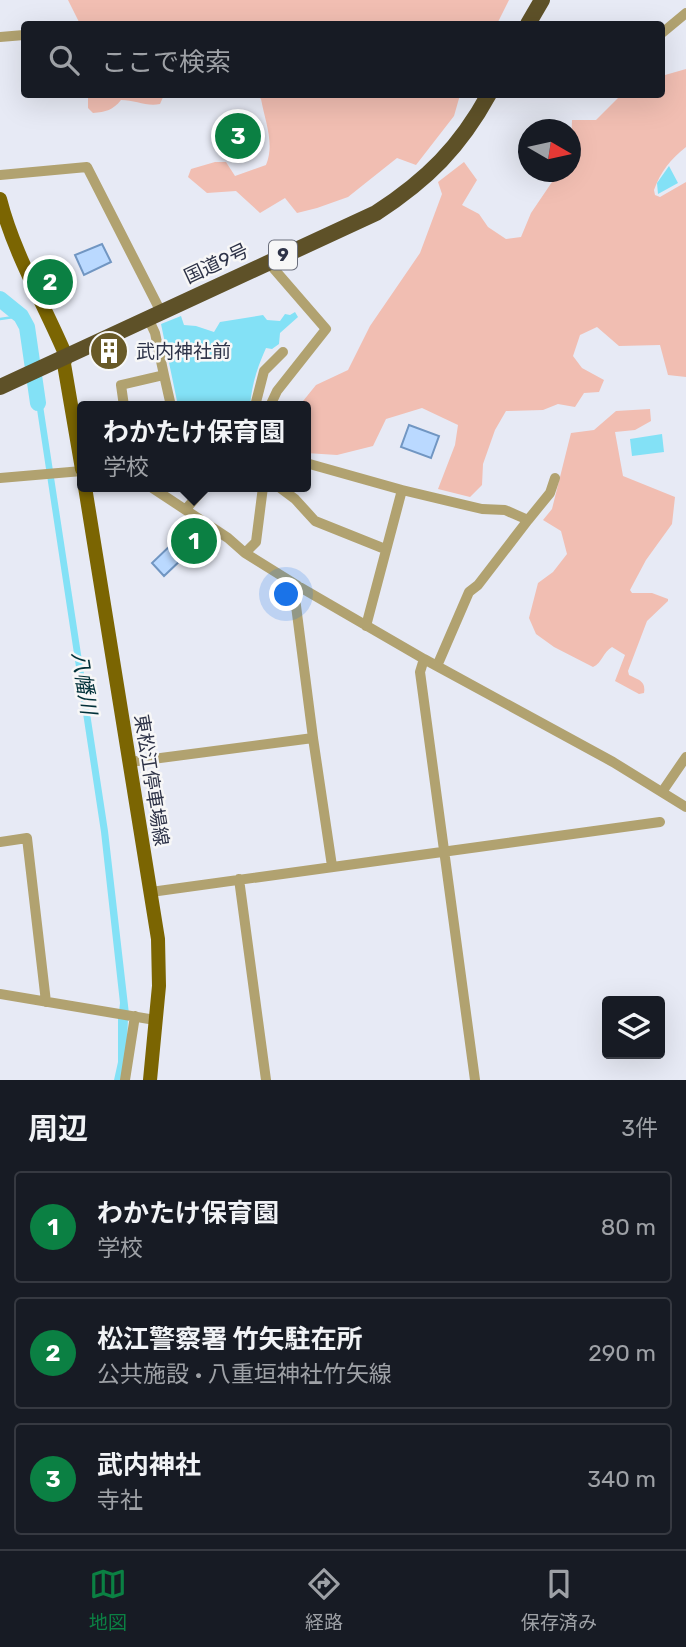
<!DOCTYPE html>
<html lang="ja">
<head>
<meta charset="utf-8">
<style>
  :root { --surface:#171b24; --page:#20242c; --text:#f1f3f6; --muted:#9ea1a6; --line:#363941; --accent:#0b8043 }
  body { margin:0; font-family:Rubik,"Noto Sans JP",sans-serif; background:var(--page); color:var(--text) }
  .controls { position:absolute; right:21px; bottom:21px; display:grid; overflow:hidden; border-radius:7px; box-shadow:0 7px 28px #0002 }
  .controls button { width:63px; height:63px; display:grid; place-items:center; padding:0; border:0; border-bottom:2px solid var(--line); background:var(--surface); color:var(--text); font:35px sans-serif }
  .compass { position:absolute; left:518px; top:119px; width:63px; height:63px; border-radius:50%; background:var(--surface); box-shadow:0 7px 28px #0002; rotate:99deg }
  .you { position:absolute; left:287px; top:595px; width:24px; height:24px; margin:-18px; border:5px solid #fff; border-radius:50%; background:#1a73e8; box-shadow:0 0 0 10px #1a73e833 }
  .badge { display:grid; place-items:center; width:46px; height:46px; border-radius:50%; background:var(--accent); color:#fff; font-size:23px; font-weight:700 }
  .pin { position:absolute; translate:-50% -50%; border:4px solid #fff; box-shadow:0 2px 7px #0006 }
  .popup { position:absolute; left:77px; top:401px; width:234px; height:91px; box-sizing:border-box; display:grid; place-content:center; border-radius:7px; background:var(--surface); filter:drop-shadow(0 2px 5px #0005); font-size:23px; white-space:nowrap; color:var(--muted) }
  .popup b { font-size:26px; color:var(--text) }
  .popup::after { content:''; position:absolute; left:50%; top:100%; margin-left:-14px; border:14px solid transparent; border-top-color:var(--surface) }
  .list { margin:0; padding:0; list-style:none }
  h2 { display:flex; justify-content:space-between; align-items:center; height:91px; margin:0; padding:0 28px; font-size:30px }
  h2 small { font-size:23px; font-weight:400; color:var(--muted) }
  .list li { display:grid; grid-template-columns:46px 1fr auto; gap:21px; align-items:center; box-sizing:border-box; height:112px; margin:0 14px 14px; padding:0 14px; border:2px solid var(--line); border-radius:7px }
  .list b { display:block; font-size:26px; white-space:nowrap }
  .list p { margin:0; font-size:23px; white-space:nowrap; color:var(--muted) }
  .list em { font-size:23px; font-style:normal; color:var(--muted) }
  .icon { flex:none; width:38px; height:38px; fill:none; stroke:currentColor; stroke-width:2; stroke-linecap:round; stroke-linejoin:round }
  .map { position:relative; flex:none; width:686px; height:1080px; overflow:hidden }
  .search { position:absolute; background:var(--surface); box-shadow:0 7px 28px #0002; left:21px; right:21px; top:21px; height:77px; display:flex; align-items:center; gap:18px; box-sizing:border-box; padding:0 24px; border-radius:7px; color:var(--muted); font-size:26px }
  .sheet { height:469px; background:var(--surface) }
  nav { display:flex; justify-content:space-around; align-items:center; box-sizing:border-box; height:98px; border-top:2px solid var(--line); background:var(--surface); font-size:19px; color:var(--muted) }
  nav a { display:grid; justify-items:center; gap:4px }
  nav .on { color:var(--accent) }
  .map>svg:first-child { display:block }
  .green { fill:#f1beb2 }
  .water { fill:#83e1f6 }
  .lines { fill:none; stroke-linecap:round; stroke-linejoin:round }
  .stream { stroke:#83e1f6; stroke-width:2.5 }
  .river { stroke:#83e1f6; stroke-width:16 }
  .building { fill:#bad9ff; stroke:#7196c2; stroke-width:2 }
  .minor { stroke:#b1a270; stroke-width:10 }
  .major { stroke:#7b6502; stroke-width:14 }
  .highway { stroke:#5e5128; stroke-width:16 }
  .labels { text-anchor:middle; stroke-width:5; stroke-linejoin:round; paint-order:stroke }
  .shield { fill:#f7f7f7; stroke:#6a6e7c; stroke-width:2 }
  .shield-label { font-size:18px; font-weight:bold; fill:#2e3348 }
  .street-label { font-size:19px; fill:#2e3348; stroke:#f7f7f7 }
  .poi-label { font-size:19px; fill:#2e3348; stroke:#f7f7f7; text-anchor:start }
  .water-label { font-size:21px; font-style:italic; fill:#013139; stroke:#f7f7f7 }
</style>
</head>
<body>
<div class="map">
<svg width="686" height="1080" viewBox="0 0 686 1080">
  <rect width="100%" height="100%" fill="#e7eaf5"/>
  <!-- green -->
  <path class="green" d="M68 0H509L497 24H80Z
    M686 69V147C670 160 661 171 654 190L655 195 660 197 686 182V377L668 375 660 345 619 346 597 327 580 335 573 356 582 368 604 380 599 392 584 393 575 407 558 404 543 410 506 411 495 430 483 464 482 485 470 497 438 489 455 445 458 425 422 408 386 419 373 446 337 455 306 453V406H299L316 385 348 370 370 326 420 253 442 194 438 182 464 162 477 180 462 205 479 214 488 227 506 239 521 237 531 213 552 182 548 172H570L572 120H596L621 95 662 94V72L665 75Z
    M164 95 160 104C147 107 135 100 121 100 113 110 106 112 93 113L88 108V95Z
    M257 95H460L454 116 416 165 397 158 348 197 317 208 297 213 285 198 260 213 236 191 207 193 188 177 191 169 215 162H226L235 176 266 165C275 144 265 121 261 99Z
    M650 409 651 421 635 430 615 432 623 476 675 497 672 524 646 560 630 590 632 593H652L668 599V601L647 621 628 671 629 675C639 680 646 681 644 693L639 694 615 681 625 655 612 647C603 652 602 663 593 667L554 647 536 634 529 618 538 583 553 572 567 554 561 531 543 520 552 509 571 433 594 430 616 411Z"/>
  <!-- water -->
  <path class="water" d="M669 166 678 183 658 194 657 183Z
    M295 312 298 317 280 333 279 344 272 349 266 348C257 368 252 384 250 406H178L161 324 181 316 184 325 196 326 214 332 220 322 263 315 267 320 280 321 285 314 290 315Z
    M39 379 108 831 129 1014 119 1012 120 1003 101 832 33 383Z
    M662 434 664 452 632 456 630 439Z
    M118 1016 128 1017 127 1049 121 1080H114L118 1062Z"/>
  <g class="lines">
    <!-- stream -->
    <path class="stream" d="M0 319 21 316"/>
    <!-- river -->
    <path class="river" d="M0 299 21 316 27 327 38 403"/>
  </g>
  <!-- building -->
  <path class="building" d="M243 117 245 122 253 121 254 127 246 128 247 131 252 130 255 145 241 148 235 146 236 148 225 150 221 139H223L222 133 232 132V119Z
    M102 244 111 262 84 275 75 255Z
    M60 263 64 272 53 276 58 287 48 291 40 271Z
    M409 425 439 436 431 458 401 447Z
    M198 519 207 529 204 532 217 545 197 564H191L184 557 164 576 152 563Z"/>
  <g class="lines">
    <!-- minor -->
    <path class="minor" d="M662 33 686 13
      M0 37 24 35
      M0 175 87 167 161 312
      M270 262 274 269 326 329 277 391 270 406
      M148 318 155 333 164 375
      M124 406 121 385 164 375 171 406
      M255 406 264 371 283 352
      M306 463 402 490
      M0 478 82 471
      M151 487 228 538 245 553 298 586 424 659 613 762 686 807
      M279 487 295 499 315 521 385 549
      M186 509 205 487
      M528 520 550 493 555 478
      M245 553 256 542 263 487
      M298 586 295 598 313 738
      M366 626 402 490 482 509 505 510 528 520 478 585 469 592 437 666
      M424 659 420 672 475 1080
      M130 762 313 738 332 866
      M662 792 686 757
      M0 842 27 838 46 1002
      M239 879 266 1080
      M151 892 660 822
      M0 994 155 1020
      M125 1080 135 1016"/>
    <!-- major -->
    <path class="major" d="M0 199C14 254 44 304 66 356L64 364 82 469
      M85 487 158 939 159 986 150 1080"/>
    <!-- highway -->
    <path class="highway" d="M528 24 542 0
      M0 387 376 213C427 180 460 147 489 94"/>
  </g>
  <!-- icons -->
  <defs>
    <symbol id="building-disc" viewBox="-11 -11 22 22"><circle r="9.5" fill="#695a27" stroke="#f7f7f7"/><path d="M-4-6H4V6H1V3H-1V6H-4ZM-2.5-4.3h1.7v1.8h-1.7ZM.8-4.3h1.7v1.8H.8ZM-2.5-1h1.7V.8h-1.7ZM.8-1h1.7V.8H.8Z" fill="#fff"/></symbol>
  </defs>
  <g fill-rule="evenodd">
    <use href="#building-disc" x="87" y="329" width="44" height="44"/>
  </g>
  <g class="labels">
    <!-- shield labels -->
    <rect class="shield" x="269" y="240.5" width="28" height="29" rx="5"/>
    <g class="shield-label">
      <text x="283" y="261">9</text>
    </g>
    <!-- street labels -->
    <g class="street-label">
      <text transform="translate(216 263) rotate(-25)" y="7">国道9号</text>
      <text transform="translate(152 780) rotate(81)" y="7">東松江停車場線</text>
    </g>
    <!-- poi labels -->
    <g class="poi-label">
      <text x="136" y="358">武内神社前</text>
    </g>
    <!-- water labels -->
    <g class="water-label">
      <text transform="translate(84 683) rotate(81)" y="7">八幡川</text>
    </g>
  </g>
</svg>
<div class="controls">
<button><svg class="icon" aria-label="layers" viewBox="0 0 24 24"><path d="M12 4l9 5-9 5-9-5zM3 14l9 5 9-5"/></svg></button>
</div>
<svg class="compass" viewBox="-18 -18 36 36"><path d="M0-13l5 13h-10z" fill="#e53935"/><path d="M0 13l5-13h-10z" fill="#9ea1a6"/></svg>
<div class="you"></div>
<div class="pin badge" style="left:194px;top:541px">1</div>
<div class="popup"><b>わかたけ保育園</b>学校</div>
<div class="pin badge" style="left:50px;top:282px">2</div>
<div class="pin badge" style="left:238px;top:136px">3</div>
<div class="search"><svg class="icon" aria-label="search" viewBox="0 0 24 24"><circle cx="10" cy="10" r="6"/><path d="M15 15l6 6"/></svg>ここで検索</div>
</div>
<section class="sheet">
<h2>周辺<small>3件</small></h2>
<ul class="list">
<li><span class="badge">1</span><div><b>わかたけ保育園</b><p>学校</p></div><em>80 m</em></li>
<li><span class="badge">2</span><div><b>松江警察署 竹矢駐在所</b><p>公共施設 · 八重垣神社竹矢線</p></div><em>290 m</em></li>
<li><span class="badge">3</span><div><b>武内神社</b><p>寺社</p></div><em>340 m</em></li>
</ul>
</section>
<nav>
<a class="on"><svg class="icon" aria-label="map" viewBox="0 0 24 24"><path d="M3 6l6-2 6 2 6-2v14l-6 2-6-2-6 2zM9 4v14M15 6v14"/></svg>地図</a>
<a><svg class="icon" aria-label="directions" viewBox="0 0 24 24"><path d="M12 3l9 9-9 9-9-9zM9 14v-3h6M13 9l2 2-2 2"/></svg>経路</a>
<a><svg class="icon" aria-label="saved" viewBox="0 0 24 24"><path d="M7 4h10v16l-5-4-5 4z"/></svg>保存済み</a>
</nav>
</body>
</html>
